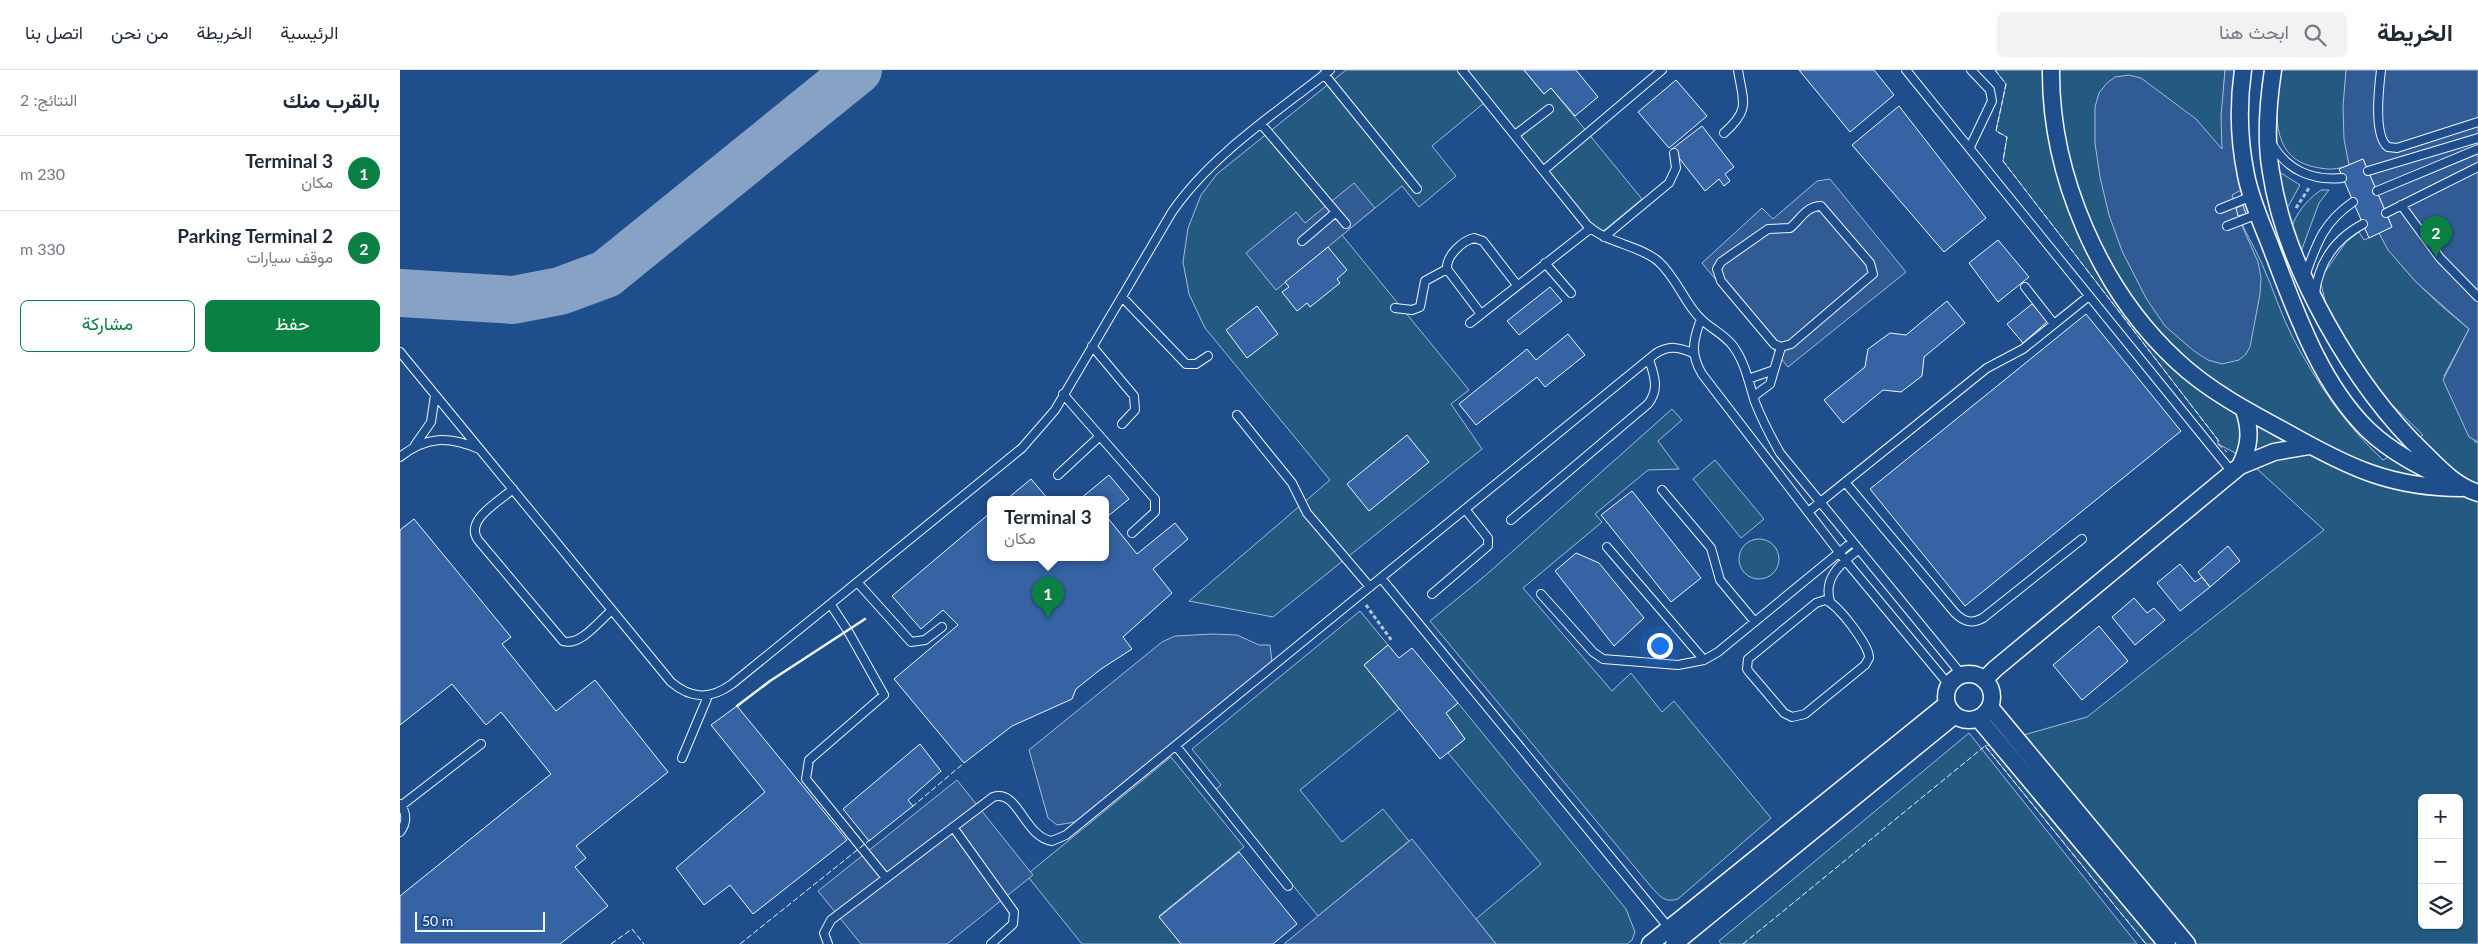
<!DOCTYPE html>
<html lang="ar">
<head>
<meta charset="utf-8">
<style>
  :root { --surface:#fff; --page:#f2f2f3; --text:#1f2937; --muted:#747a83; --line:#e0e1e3; --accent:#0b8043 }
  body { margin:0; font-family:Lato,Vazirmatn,sans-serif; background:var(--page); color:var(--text); direction:rtl }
  .controls { position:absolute; right:15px; bottom:15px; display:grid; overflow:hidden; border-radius:8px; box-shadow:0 1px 4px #0004 }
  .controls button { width:45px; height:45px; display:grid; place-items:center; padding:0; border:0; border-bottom:1px solid var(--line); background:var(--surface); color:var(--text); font:25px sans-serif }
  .scale { position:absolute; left:15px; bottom:12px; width:130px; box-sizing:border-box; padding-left:5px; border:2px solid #f2f6ff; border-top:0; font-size:14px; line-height:18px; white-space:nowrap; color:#f2f6ff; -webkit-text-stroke:4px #1f4e8c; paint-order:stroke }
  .you { position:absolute; left:1259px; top:575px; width:18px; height:18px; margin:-12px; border:4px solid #fff; border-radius:50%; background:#1a73e8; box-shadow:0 0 0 8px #1a73e833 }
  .badge { display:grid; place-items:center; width:32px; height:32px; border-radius:50%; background:var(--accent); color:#fff; font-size:16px; font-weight:700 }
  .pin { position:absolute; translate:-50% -41px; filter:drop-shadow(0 1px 2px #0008) }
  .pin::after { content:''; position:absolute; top:26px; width:18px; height:15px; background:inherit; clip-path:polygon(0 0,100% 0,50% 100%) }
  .popup { position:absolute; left:587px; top:426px; width:122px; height:65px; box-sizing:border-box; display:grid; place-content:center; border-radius:8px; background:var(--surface); filter:drop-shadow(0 1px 4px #0005); font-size:16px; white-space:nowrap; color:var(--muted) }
  .popup b { font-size:19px; color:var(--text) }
  .popup::after { content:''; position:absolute; left:50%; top:100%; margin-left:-10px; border:10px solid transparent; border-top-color:var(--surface) }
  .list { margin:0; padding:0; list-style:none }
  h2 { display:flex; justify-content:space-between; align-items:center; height:65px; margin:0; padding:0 20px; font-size:21px }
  h2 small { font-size:16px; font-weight:400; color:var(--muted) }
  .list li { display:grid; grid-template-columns:32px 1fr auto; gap:15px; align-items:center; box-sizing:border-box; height:75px; padding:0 20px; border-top:1px solid var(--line) }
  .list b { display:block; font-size:19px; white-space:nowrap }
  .list p { margin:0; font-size:16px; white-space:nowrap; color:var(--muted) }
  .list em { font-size:16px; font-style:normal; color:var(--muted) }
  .actions { display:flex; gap:10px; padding:15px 20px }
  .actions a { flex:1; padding:11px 0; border:1px solid var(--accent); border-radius:8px; text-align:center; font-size:18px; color:var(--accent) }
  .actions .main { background:var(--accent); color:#fff }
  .icon { flex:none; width:28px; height:28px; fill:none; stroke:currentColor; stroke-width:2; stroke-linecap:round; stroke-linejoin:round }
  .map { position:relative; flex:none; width:2078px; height:874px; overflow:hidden; direction:ltr }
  header { display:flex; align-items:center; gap:30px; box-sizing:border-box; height:70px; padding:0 25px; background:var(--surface); border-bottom:1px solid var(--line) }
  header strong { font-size:24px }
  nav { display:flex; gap:28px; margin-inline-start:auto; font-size:18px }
  .search { width:350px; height:45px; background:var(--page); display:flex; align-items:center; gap:12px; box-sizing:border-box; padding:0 18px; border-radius:8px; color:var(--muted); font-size:19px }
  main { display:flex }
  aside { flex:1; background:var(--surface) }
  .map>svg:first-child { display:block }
  .green { fill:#245a82; stroke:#a8bbd7; fill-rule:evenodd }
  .parking { fill:#305b95; stroke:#a8bbd7 }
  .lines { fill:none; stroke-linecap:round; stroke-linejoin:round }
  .taxiway { stroke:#88a2c6; stroke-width:48 }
  .building { fill:#3563a3; stroke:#f2f6ff }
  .lane-casing { stroke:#f2f6ff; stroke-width:10 }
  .street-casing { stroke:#f2f6ff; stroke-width:19 }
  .path { stroke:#b3c4dc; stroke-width:3; stroke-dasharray:4 2.5; stroke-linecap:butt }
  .lane { stroke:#1f4e8c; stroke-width:8 }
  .street { stroke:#1f4e8c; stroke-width:16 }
  .fence { stroke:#f2f6ff; stroke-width:1; stroke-dasharray:6 2.5; stroke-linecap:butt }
  .wall { stroke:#f2f6ff; stroke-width:2.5 }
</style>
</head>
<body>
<header>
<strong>الخريطة</strong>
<div class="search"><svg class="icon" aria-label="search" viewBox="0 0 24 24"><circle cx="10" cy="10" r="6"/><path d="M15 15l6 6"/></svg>ابحث هنا</div>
<nav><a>الرئيسية</a><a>الخريطة</a><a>من نحن</a><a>اتصل بنا</a></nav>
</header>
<main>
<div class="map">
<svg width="2078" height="874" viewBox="0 0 2078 874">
  <rect width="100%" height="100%" fill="#1f4e8c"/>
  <!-- green -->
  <path class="green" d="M946 0H1124L1143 23 1151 18 1242 129 1196 167 1084 33 1032 76 1056 106 1019 137 1002 116 942 165 1069 320 1051 334 1082 379 873 547 789 531 930 410 805 258 789 224 783 192 788 158 801 125 817 104Z
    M1595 0H1825C1822 41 1822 84 1832 125 1837 150 1852 171 1862 194 1873 218 1881 245 1893 268 1916 312 1946 356 1983 390L2023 365 1983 326 1943 267 1927 240 1920 209 1946 172 1959 162 1964 170 1979 163C2000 201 2036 232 2069 259L2044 306 2075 372H2078V874H1746L1585 676 1687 647 1924 460 1845 388 1818 374V370L1603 91 1607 67 1596 61 1606 14ZM2022 728H2059V855H2022Z
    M1882 0H1946C1944 33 1943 63 1949 95 1937 100 1928 100 1915 97 1868 88 1875 36 1882 0Z
    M1873 98 1900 115 1884 144Z
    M1921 120H1929L1919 133 1899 187C1897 181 1891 172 1891 165 1891 147 1908 129 1921 120Z
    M1272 339 1282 350 1258 371 1279 399 1248 400 1195 444 1202 452 1123 518 1212 621 1231 603 1262 642 1274 631 1371 748 1278 829C1265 833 1261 827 1253 819L1030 551 1086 505Z
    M1315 390 1364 449 1341 468 1293 409Z
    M1339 489a20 20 0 1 1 40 0a20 20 0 1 1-40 0Z
    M960 541 988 575 964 595 999 639 900 720 942 772 983 739 1009 771 918 846 815 720 821 715 792 679Z
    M1058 633 1226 839 1235 862 1232 870 1227 874H1096L1076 849 1141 794 1048 683 1065 669 1046 643Z
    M1569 663 1737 874H1321L1319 871Z
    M771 687 844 777 759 846 781 874H682L629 808 632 805 630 802Z"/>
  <!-- parking -->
  <path class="parking" d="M1825 0H1837L1843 119 1832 125 1843 158 1858 192 1861 208 1860 224 1850 277 1846 284 1839 290 1822 294 1808 290 1794 281 1765 256 1746 228 1722 181 1709 145 1700 107 1695 73V37L1699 23 1707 13 1715 7 1729 5 1741 8 1796 49 1822 79 1821 46Z
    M1946 0H2078V372L2069 367 2043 310 2069 259 2016 212 1988 180 1979 163 1992 157 1963 89 1949 95 1944 69 1943 36Z
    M1430 109 1506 202 1388 297 1302 193 1362 138 1373 149 1417 111Z
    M954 113 975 138 876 220 846 183 896 142 905 153Z
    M813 564 837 565 859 575H870L872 592 675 752 657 755 648 748 629 680 762 572 775 566Z
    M557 710 633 805 547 874H461L418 821Z
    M1012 769 1096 874H884L918 846Z"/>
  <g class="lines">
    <!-- taxiway -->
    <path class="taxiway" d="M0 223 113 230 160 221 206 204 458 0"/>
  </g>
  <!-- building -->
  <path class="building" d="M1124 0H1176L1198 27 1175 46 1151 18 1144 24Z
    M1399 0H1474L1494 25 1450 62Z
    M1276 10 1307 46 1269 78 1238 42Z
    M1499 36 1586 148 1544 182 1452 75Z
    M1302 56 1334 97 1325 104 1330 111 1324 116 1319 109 1305 121 1272 79Z
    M1963 89 1992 157 1969 168 1939 99Z
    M1843 135 1846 144 1838 146 1836 138Z
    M1598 170 1629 207 1598 232 1569 193Z
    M928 177 947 200 937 209 940 213 910 237 907 233 897 241 882 222 889 217 885 212Z
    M1150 217 1162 231 1119 265 1107 251Z
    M1547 231 1565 253 1524 287 1522 306 1501 322 1483 320 1443 353 1424 330 1465 297 1468 279 1490 263 1506 265Z
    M1632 234 1648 251 1623 273 1607 254Z
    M857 236 878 264 847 288 826 260Z
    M1686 244 1781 361 1565 536 1470 419Z
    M1168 264 1185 285 1145 317 1137 307 1076 355 1059 334 1127 279 1136 290Z
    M1007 365 1029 392 969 441 947 414Z
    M709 405 729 429 707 447 737 484 775 453 788 469 753 499 772 523 723 567 732 579 701 599 676 619 672 629 612 656 564 693 494 609 558 555 543 540 521 559 492 526 590 443V487H706V429H680Z
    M631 409 648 429H607Z
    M1232 421 1301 508 1271 532 1201 445Z
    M14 449 111 567 102 574 156 641 195 610 268 702 176 776 186 788 175 797 208 836 160 874H0V826L151 704 101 642 86 655 52 614 0 655V460Z
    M1828 476 1840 491 1810 517 1798 502Z
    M1176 483 1199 493 1244 548 1214 576 1155 501Z
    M1780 494 1795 512 1802 507 1810 517 1780 541 1757 513Z
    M1734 528 1747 543 1754 538 1765 550 1735 575 1712 547Z
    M1699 556 1728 591 1682 630 1653 595Z
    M988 575 999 588 1012 578 1058 633 1046 643 1065 669 1040 689 964 595Z
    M337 636 447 770 353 844 330 815 304 835 276 798 365 722 311 655Z
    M520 674 541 701 508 730 513 736 469 771 443 739Z
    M839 782 897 854 873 874H781L759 847Z"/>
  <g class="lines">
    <defs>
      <path id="lane" d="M1062 0 1187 155C1208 174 1237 174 1258 191 1277 208 1285 234 1301 249 1311 259 1324 264 1333 276 1345 292 1349 313 1355 332 1362 350 1371 367 1380 383L1562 605
        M1506 0 1832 402
        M1981 0C1979 17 1973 66 1988 77L1997 78 2078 52
        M924 4 1017 119
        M862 55 946 154
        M1324 63C1351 39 1343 32 1338 0
        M1115 65 1149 39
        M1871 72C1886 100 1912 111 1942 108
        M1570 77 1592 31 1590 20 1571 0
        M1144 100 1262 0
        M1968 101 2078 68
        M1977 121 2078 79
        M2001 135 2040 188 2078 227
        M1421 136 1470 193 1473 204 1391 274 1381 277 1374 274 1321 211 1317 199 1321 192 1368 159 1390 158C1400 150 1406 136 1421 136Z
        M1820 139 1852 126
        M1986 143 2078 97
        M1827 156 1858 144
        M1204 167 1269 113 1276 98 1274 83
        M902 171 936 142
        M1145 193 1171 223
        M1905 206C1917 173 1923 153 1953 132
        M1625 217 1654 254
        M1915 223C1919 192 1935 169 1963 154
        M722 227 786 294H796L808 286
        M995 238 1012 240 1020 237 1025 211 1047 199
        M1081 244 1047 199C1046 186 1062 171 1074 168L1083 171 1117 215
        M1301 249C1293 270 1290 284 1302 304L1445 490 1549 615
        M1070 253 1191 158
        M692 276 734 326 735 340 722 354
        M0 282 271 612C291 629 310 630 332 614L622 378 655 340 772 142C811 85 876 43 930 0
        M1348 309 1374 300
        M663 324 755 429V442L732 463
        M1354 326 1370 314 1381 277
        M837 345 892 413 907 443 970 517
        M15 375 31 352 35 325
        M0 387C26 366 49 366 79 379
        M658 405 700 366
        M1445 412 1555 543C1564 552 1572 554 1583 548L1682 469
        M113 419C100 431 64 450 78 470L163 571C180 577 200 550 212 540
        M1262 420 1311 478 1320 510 1355 552
        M1408 442 1587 298 1623 279 1689 226
        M1111 450 1248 334C1260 319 1254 305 1249 289
        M1207 477 1304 590
        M981 508 1269 858
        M458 513 511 572 525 570 542 557
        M1032 524 1088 476V468L1065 439
        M1141 524 1193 582 1203 589 1278 595 1304 590 1318 582 1452 472
        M1425 530C1436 532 1470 576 1469 588L1465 595 1405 644 1392 647 1384 643 1350 603 1347 599 1348 589 1416 533Z
        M1430 531C1423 508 1441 493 1458 480
        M431 535 448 561 484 625 409 690 406 709 486 808
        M776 676 888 816
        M282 688 308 626
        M0 734C7 743 7 753 0 762
        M2 735 81 674
        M553 757 614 842 613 854 591 874
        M428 874 424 863 431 850 593 727C618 718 624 767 652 771L666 765 1255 284C1269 275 1278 277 1293 283"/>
      <path id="street" d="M1651 0C1650 105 1700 220 1777 291 1809 321 1849 342 1888 363 1948 397 1991 418 2062 418
        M1843 0C1838 35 1839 71 1846 105 1851 131 1863 156 1872 180 1896 242 1919 311 1967 359 1994 385 2027 400 2060 416
        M1873 0C1868 33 1865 69 1871 102 1885 197 1955 317 2024 383 2041 400 2056 416 2078 423
        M1840 396C1850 376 1851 360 1844 340
        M1546 627a23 23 0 1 1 46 0a23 23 0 1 1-46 0Z
        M1584 610 1595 599 1840 396 1874 382 1909 376
        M1590 637 1787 874
        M1578 648 1767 874
        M1250 874 1547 634
        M1274 874 1555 645"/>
    </defs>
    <!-- lane casing -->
    <use href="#lane" class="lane-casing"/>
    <!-- street casing -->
    <use href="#street" class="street-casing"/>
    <!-- path -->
    <path class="path" d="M1896 138 1909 118
      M966 535 992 571"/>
    <!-- lane -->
    <use href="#lane" class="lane"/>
    <!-- street -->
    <use href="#street" class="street"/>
    <!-- fence -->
    <path class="fence" d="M1595 0 1606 14 1596 61 1607 67 1603 91 1818 370V374L1827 382
      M512 737 564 693
      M211 874 232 859 244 874
      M340 874 471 769
      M1343 874 1585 676 1746 874"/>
    <!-- wall -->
    <path class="wall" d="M337 636 370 611 465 549"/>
  </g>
</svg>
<div class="controls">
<button>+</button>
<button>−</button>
<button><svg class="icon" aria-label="layers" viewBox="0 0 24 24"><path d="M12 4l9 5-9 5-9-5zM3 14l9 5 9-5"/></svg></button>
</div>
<div class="scale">50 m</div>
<div class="you"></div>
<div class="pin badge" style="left:648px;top:548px">1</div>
<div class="popup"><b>Terminal 3</b>مكان</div>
<div class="pin badge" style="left:2036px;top:187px">2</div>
</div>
<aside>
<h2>بالقرب منك<small>النتائج: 2</small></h2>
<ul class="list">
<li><span class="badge">1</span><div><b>Terminal 3</b><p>مكان</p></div><em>230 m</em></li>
<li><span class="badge">2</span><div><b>Parking Terminal 2</b><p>موقف سيارات</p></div><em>330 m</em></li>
</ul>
<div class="actions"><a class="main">حفظ</a><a>مشاركة</a></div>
</aside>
</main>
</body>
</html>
